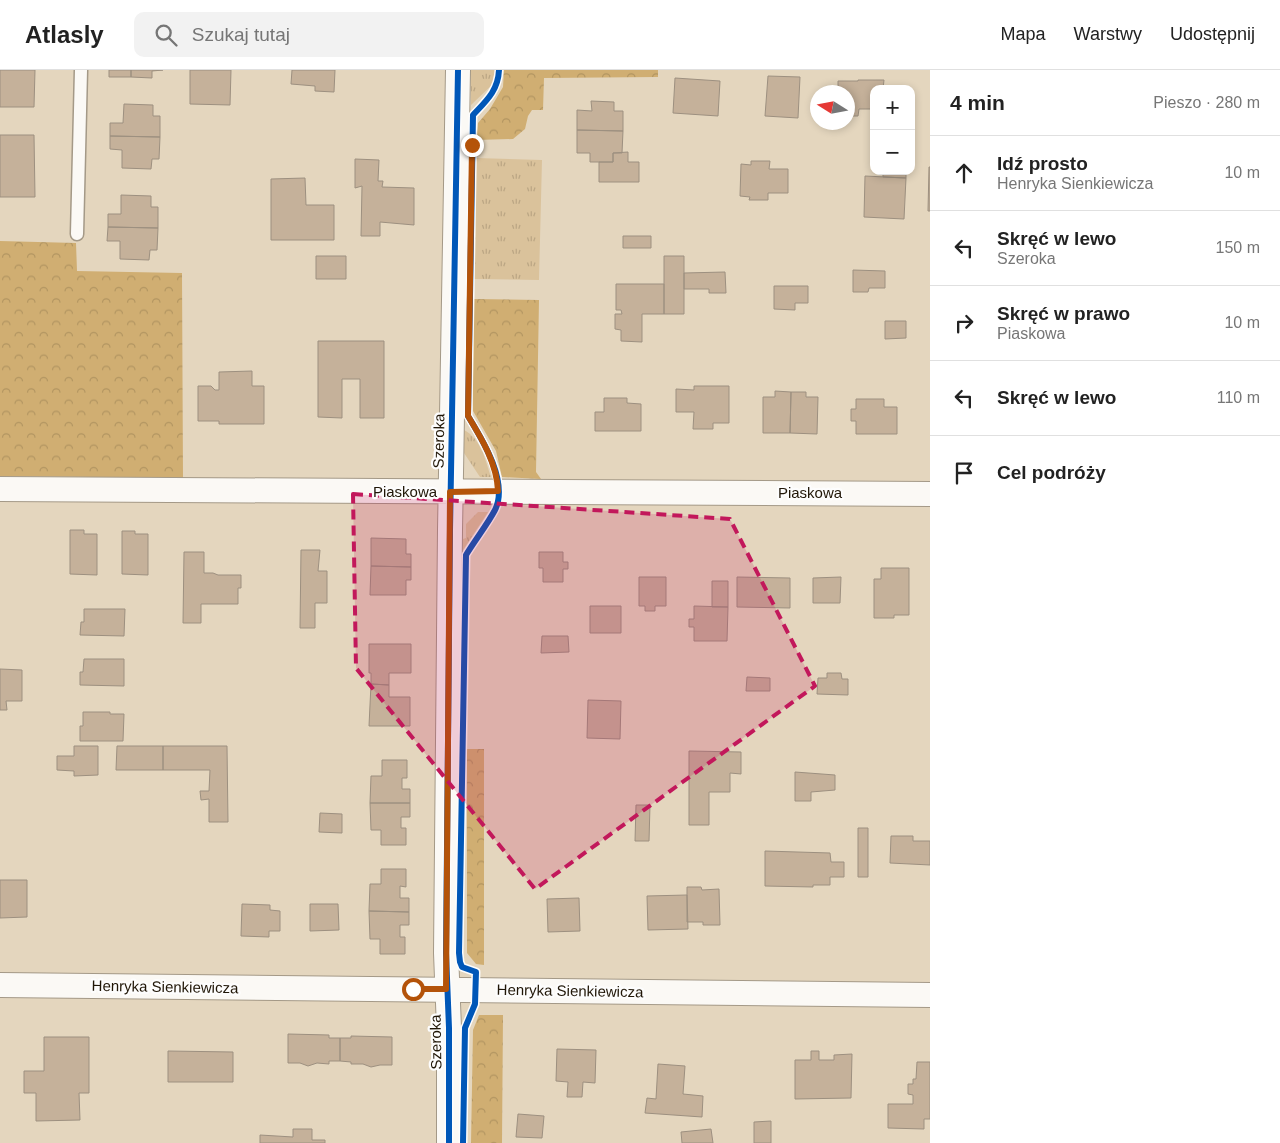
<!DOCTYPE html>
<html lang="pl">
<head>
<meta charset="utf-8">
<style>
  :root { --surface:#fff; --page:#f2f2f2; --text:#222; --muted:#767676; --line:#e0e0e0 }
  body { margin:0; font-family:Helvetica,sans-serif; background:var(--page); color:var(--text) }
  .controls { position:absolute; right:15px; top:15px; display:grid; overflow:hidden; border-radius:10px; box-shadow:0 2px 8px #0003 }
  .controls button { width:45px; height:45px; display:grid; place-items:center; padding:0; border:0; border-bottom:1px solid var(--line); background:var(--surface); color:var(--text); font:25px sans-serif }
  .compass { position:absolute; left:810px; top:15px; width:45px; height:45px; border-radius:50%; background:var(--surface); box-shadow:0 2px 8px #0003; rotate:281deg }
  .stop { position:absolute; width:15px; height:15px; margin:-11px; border:4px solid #b45309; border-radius:50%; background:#fff }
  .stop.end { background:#b45309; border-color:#fff; box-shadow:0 1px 5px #0008 }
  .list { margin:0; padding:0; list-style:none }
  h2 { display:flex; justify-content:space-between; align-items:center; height:65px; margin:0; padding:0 20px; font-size:21px }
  h2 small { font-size:16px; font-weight:400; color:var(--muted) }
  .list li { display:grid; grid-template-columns:32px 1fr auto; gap:15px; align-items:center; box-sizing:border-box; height:75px; padding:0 20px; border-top:1px solid var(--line) }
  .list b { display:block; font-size:19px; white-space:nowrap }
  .list p { margin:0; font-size:16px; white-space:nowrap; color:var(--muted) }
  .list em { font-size:16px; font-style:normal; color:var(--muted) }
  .icon { flex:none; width:28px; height:28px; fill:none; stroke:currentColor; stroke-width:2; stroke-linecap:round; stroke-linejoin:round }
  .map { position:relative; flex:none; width:930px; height:1073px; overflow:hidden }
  header { display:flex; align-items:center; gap:30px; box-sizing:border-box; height:70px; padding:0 25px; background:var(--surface); border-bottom:1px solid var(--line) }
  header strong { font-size:24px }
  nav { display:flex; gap:28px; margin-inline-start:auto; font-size:18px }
  .search { width:350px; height:45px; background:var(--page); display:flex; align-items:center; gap:12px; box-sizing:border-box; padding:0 18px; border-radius:10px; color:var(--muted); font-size:19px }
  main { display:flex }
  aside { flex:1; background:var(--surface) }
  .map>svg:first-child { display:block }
  .grass { fill:url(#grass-tufts) }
  .forest { fill:url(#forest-crowns) }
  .building { fill:#c5b19a; stroke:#9d9080 }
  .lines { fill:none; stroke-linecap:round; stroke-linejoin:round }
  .service-casing { stroke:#a49987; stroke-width:15 }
  .minor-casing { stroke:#a49987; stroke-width:26 }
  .service { stroke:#fbf9f5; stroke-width:12 }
  .minor { stroke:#fbf9f5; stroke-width:24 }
  .cycleway-casing { stroke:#fdfdfd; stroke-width:9 }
  .cycleway { stroke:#0057b8; stroke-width:6 }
  .route { stroke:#b45309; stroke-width:6 }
  .marked { fill:#c2185b; fill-opacity:0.2; stroke:#c2185b; stroke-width:4; stroke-dasharray:10 6; stroke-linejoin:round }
  .labels { text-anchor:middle; stroke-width:4.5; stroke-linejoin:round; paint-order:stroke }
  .street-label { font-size:15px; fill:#201607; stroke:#fdfdfd }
</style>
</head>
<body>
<header>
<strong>Atlasly</strong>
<div class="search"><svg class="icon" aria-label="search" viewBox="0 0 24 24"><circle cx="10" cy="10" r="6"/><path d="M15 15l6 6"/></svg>Szukaj tutaj</div>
<nav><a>Mapa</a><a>Warstwy</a><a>Udostępnij</a></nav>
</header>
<main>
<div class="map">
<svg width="930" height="1073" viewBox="0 0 930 1073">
  <defs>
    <pattern id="grass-tufts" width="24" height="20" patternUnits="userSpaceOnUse" patternTransform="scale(1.25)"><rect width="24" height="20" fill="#dac29b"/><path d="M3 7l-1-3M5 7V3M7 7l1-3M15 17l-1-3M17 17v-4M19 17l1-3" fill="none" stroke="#bba684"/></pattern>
    <pattern id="forest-crowns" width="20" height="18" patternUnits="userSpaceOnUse" patternTransform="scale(1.25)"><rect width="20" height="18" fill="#d0ae72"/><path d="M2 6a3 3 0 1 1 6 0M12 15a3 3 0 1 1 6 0" fill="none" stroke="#b29561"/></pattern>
  </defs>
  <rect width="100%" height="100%" fill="#e4d6be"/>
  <!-- grass -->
  <path class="grass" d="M471 0H496L495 12 471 35Z
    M476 88 542 90 539 210 474 209Z
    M464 360C481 369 485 389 491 407H480L464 383Z
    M478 442H488L463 480V469L466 468V454Z"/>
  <!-- forest -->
  <path class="forest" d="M504 0H658V7L544 8 543 40H532L528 46 525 59 513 69 476 70 478 53 490 39 503 17Z
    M0 171 76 173 77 201 182 203 183 408 0 406Z
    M473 229 539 230 536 402 541 409 502 407 496 381 473 341Z
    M467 679H484V895L476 894 467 883Z
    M479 945H503L502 1073H471L473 960Z"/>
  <!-- building -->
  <path class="building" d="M0 0H35L34 37H0Z
    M109 0H131V7H109Z
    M131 0H163L152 1V8L131 7Z
    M190 0H231L230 35 190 34Z
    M292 0H335L334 22 315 21V16L291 14Z
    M768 6 800 7 798 48 765 46Z
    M675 8 720 11 718 46 673 43Z
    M858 10H884L883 19H874V39H859L858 46H848V22H838V11H858Z
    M591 31 614 32V41H623V61L577 60V40L592 41Z
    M124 34 153 35V46H160V67L110 66V53H123Z
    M577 60 623 61 622 83H613V92H590V83H577Z
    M0 65H34L35 127H0Z
    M110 66 160 67 159 89H152L151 99 122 98V80L110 79Z
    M628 82V92H639V112H599V92H613V83Z
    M355 89 379 90 378 111H383L382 117 414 118V155L380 152V166H361L362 116 355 118Z
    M751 91H770L769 99H788V123H768V130H749L750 127 740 126 741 94 751 95Z
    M929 97H930V141H928Z
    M883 101H906V108L883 107Z
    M865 106 906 108 904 149 864 147Z
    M305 108 306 135H334V170H271V109Z
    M121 125 151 126V137H158V158L108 157V144H121Z
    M108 157 158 158 157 180H150L149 190 120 189V171H107Z
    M623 166H651V178H623Z
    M316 186H346V209H316Z
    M664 186H684V244H664Z
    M853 200 885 201V218H869L868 222H853Z
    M725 202 726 223H709V219H684V203Z
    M616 214H664V244H642V272L621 271V260L615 259V244H622L621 240H616Z
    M774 216H808V233H795V240L774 239Z
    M885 251H906V268L885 269Z
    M318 271H384V348H360V309H342V348L318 347Z
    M252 301V316H264V354H219V351H198V316H211L215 320H219V302Z
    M694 316H729V353H713V359H693L694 342H676V319L694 320Z
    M775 321 791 322 790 363H763V327H775Z
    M791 322H806V327H818L817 364 790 363Z
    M604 328H627V333L641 334V361H595V342H604Z
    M856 329H884V337H897V364H856V351H851V339H856Z
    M70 460H84V464H97V505L70 504Z
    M122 461H135V464H148V505L122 504Z
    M371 468 406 469V484H411V497L371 496Z
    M301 480H320L318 501H327V533H315V558H300Z
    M184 482H204V503H213L218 505H241V518H238V534H201V553H183Z
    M539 482H563V492H568V499H563V512H543V498H539Z
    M371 496 411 497V510H406V525H370Z
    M881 498H909V545H894V548H874V509H881Z
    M639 507H666V536H655V541H645V536H639Z
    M737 507 790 508V538L737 537Z
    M841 507 840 533H813V508Z
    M712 511H728V537H712Z
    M590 536H621V563H590Z
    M694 536 728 537 727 571H694V557H689V549H694Z
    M84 539H125L124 566 80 565 81 552H84Z
    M542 566H568L569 582 541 583Z
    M369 574H411V603H389V615L371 614V603H369Z
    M84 589H124V616L80 615V602H83Z
    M0 599 22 600V631H6L7 640H0Z
    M827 603H841L842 609H848V625L817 624 818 608H827Z
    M747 607 770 608V621H746Z
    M371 614 389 615V627H410V656H369Z
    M588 630 621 631 620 669 587 668Z
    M83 642H110V644H124L123 671H80V656H83Z
    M74 676H98V705L74 706V701L57 700V686H74Z
    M117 676H163V700H116Z
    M163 676H227L228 752H209V729L201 730 200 721H209L210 700H163Z
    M689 681 741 682V704L730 703V722H709V755H689Z
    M382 690H407V708H402V719H410V733H370L371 706H382Z
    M795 702 835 705V720L811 722V731H795Z
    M370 733H410V747H401V758H406V775H381V760H371Z
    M636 735H650L649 771H635Z
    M320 743 342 744V763L319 762Z
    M858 758H868V807H858Z
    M891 766H913V771H930V795L890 793Z
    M765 781 830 783 831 792H844V807H830V815H813V817L765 816Z
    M381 799H406V817L400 816V828H409V842L369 841 370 814H381Z
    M0 810H27V847L0 848Z
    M687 817H701L702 820 719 819 720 855H703V852H687Z
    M687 825 688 859 648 860 647 826Z
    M579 828 580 861 548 862 547 829Z
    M242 834 270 835V840L280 841V861H269V867L241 866Z
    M310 834H338L339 860 310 861Z
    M369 841 409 842V855H400V867H405V884H380V869H370Z
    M288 964 329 965V968H340V991H329V994L317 993 308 996 300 993H288Z
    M351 966 392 967V995H380L371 997 363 994H351V992L340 991V968H351Z
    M44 967H89V1023H79L80 1050 36 1051V1023H24V1001H44Z
    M557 979 596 980 595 1013 583 1012 582 1027H567L568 1012 556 1011Z
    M168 981 233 982V1012H168Z
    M811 981H819V990H834V985L852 984 851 1028 795 1029V990H811Z
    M917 992H930V1049H924V1059L888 1058V1034H913V1025L908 1024V1014H913V1009H916Z
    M658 994 685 996 683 1024 703 1026 702 1047 645 1043 647 1028 656 1029Z
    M518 1044 544 1046 542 1068 516 1067Z
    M771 1051V1073H754V1052Z
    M293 1059H312V1070H325V1073H260V1065L293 1067Z
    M711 1059 713 1073H682L681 1062Z"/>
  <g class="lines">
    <defs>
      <path id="service" d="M77 164 81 0"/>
      <path id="minor" d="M0 419 930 424
        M0 915 930 925
        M449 1073V958L446 883 450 460 458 0"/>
    </defs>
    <!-- service casing -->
    <use href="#service" class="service-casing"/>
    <!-- minor casing -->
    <use href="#minor" class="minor-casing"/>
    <!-- service -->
    <use href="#service" class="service"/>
    <!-- minor -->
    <use href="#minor" class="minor"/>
    <defs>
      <path id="cycleway" d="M449 1073V958L446 883 450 460 458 0
        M463 1073 465 958 475 934 476 902 462 897 460 892 459 883 466 485C475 470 487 455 495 440 509 412 482 369 468 346L473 45C486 31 498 21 499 0"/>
    </defs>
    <!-- cycleway casing -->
    <use href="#cycleway" class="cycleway-casing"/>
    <!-- cycleway -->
    <use href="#cycleway" class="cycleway"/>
  </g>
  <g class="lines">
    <!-- route -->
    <path class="route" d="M413 919H446L450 422 498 421C497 394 482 369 468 346L472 75"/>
  </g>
  <!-- marked area -->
  <path class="marked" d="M353 424 730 449 815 616 535 819 356 598Z"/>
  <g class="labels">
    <!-- street labels -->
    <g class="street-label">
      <text transform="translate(439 371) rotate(-89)" y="5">Szeroka</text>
      <text x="405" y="427">Piaskowa</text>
      <text x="810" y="428">Piaskowa</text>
      <text transform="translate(165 917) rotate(1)" y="5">Henryka Sienkiewicza</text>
      <text transform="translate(570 921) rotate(1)" y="5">Henryka Sienkiewicza</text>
      <text transform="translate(436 972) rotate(-91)" y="5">Szeroka</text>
    </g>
  </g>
</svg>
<div class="controls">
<button>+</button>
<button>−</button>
</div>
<svg class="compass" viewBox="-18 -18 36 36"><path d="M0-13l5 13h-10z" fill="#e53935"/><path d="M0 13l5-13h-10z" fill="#767676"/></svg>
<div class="stop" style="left:413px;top:919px"></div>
<div class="stop end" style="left:472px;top:75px"></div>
</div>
<aside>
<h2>4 min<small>Pieszo · 280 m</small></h2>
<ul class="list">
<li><svg class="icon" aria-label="ahead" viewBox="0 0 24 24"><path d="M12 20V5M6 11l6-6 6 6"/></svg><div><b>Idź prosto</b><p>Henryka Sienkiewicza</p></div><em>10 m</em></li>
<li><svg class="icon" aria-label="left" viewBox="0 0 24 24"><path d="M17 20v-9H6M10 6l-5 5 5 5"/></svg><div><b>Skręć w lewo</b><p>Szeroka</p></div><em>150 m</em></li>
<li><svg class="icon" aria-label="right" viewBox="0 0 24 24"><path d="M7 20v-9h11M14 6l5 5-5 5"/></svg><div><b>Skręć w prawo</b><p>Piaskowa</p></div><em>10 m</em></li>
<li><svg class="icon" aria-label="left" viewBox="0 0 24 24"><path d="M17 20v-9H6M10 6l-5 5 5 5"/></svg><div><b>Skręć w lewo</b></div><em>110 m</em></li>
<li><svg class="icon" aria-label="arrive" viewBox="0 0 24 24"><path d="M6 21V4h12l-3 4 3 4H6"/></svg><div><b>Cel podróży</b></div></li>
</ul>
</aside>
</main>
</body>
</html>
